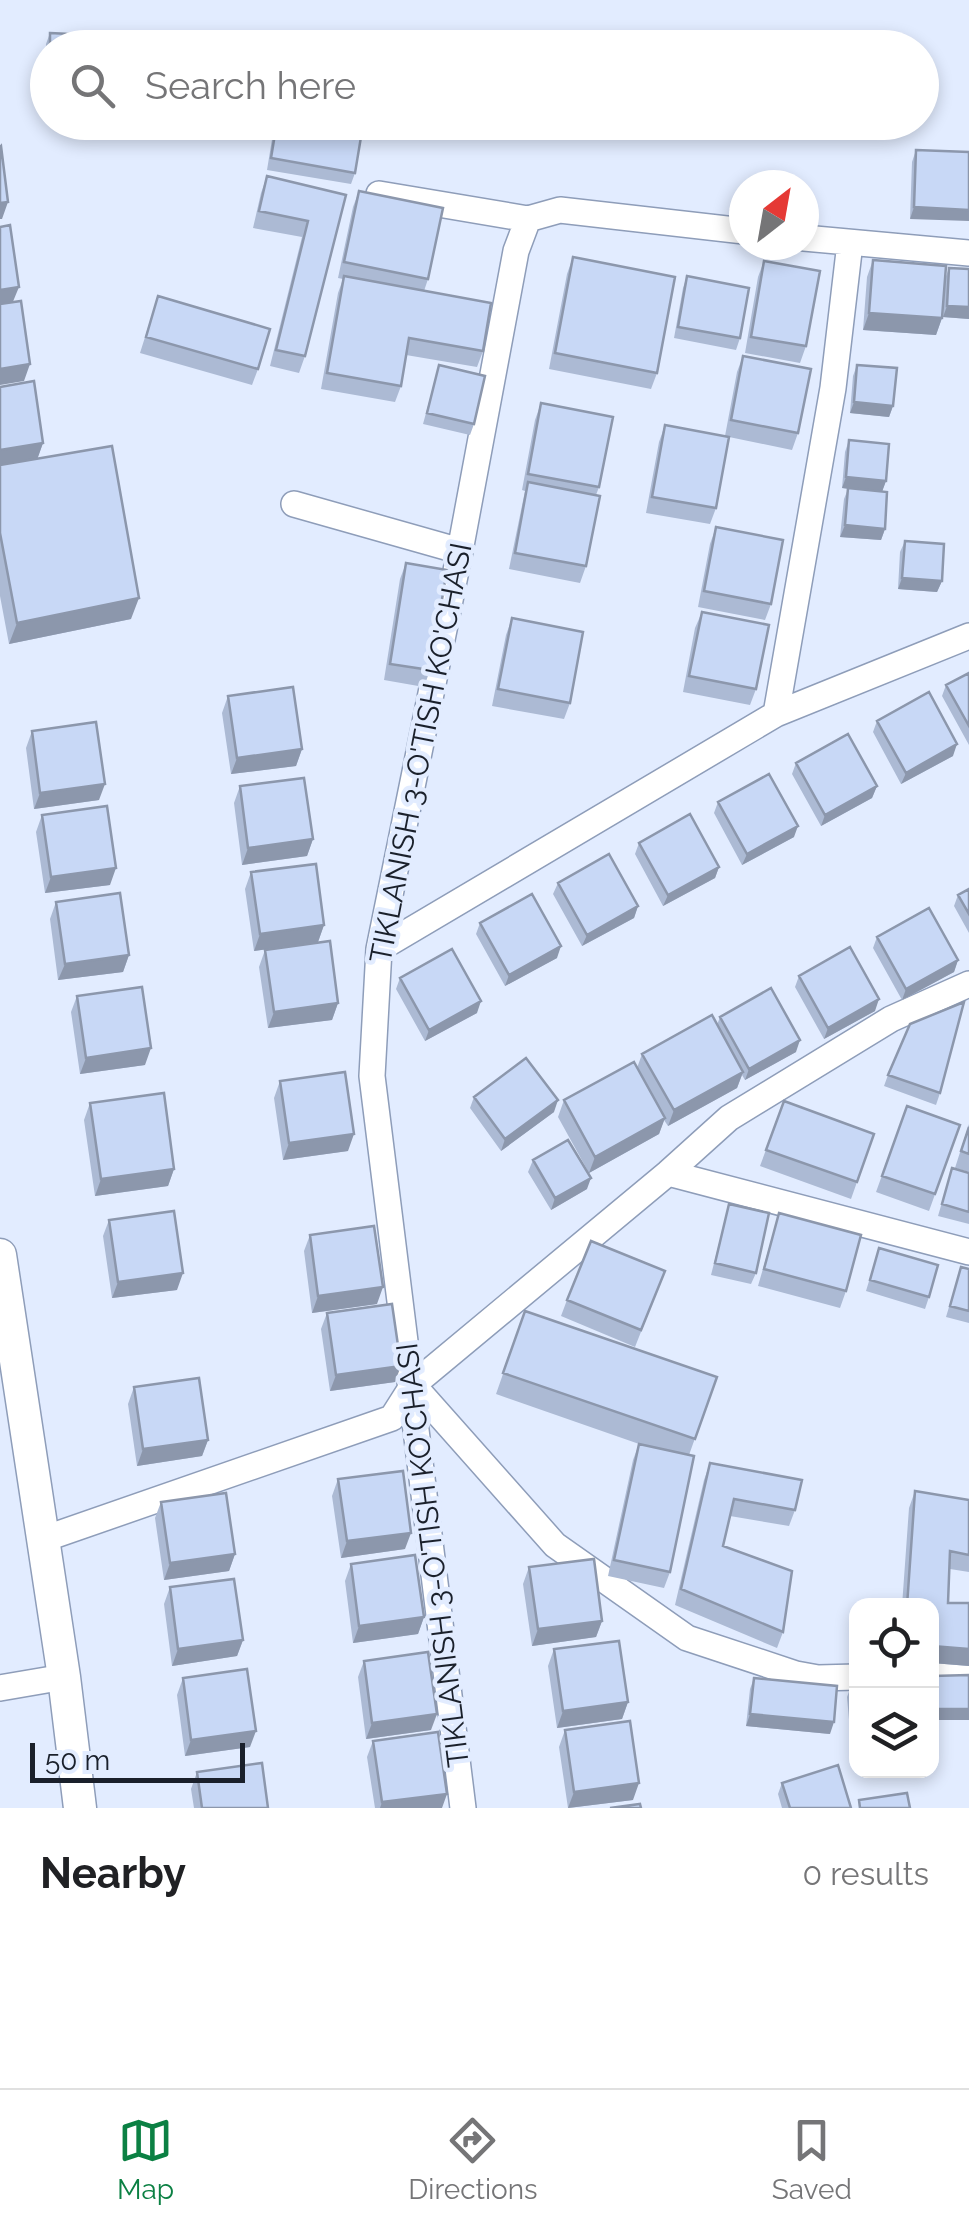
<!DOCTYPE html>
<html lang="en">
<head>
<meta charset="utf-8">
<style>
  :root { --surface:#fff; --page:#f2f2f2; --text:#202124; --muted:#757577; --line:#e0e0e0; --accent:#0b8043 }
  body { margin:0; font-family:Raleway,sans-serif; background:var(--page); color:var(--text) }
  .controls { position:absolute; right:30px; bottom:30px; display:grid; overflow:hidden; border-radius:20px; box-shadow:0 5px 15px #0003 }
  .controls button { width:90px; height:90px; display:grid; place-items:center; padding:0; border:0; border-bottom:2px solid var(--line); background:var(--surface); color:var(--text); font:50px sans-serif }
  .compass { position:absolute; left:729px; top:170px; width:90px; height:90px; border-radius:50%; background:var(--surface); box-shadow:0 5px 15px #0003; rotate:31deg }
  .scale { position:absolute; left:30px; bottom:25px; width:215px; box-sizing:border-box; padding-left:10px; border:5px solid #1a202b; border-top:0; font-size:28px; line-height:35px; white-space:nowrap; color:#1a202b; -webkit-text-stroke:8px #e2ecff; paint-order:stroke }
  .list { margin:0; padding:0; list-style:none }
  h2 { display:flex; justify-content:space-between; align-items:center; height:130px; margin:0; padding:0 40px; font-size:42px }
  h2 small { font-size:32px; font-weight:400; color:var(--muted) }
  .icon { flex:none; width:55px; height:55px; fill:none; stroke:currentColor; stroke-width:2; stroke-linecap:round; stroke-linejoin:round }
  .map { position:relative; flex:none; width:969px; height:1808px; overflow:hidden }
  .search { position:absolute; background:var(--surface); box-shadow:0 5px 15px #0003; left:30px; right:30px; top:30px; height:110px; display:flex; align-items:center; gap:25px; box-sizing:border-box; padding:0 35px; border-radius:55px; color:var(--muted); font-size:38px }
  .sheet { height:280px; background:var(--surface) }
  nav { display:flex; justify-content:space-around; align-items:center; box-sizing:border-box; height:140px; border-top:2px solid var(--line); background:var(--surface); font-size:28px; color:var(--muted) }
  nav a { display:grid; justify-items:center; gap:5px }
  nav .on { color:var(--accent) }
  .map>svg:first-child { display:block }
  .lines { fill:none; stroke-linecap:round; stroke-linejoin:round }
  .minor-casing { stroke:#8e9db9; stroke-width:28 }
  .tertiary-casing { stroke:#8e9db9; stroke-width:35 }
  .minor { stroke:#fff; stroke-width:25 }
  .tertiary { stroke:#fff; stroke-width:32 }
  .wall { fill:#acbad4 }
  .shaded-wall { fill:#8c97ac }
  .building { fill:#c8d8f6; stroke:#8c97ac; stroke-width:2.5 }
  .labels { text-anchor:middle; stroke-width:9; stroke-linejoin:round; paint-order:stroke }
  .street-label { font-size:30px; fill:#1a202b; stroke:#e2ecff }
</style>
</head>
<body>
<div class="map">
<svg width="969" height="1808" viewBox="0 0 969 1808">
  <rect width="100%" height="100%" fill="#e2ecff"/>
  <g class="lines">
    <defs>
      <path id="minor" d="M379 194 528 219
        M804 238 969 253
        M294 504 460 551
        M776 714 969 636
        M379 949 776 714 833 388 850 243
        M668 1173 969 1252
        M413 1385 555 1545 687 1638 796 1674 818 1678 856 1677
        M44 1539 392 1418 413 1385 668 1173 729 1118 891 1019 969 984
        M932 1670H969
        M0 1688 64 1677
        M463 1808 372 1076 379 949 460 551 516 251 528 219 560 210 744 231"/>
      <path id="tertiary" d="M0 1255 64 1677 80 1808"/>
    </defs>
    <!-- minor casing -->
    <use href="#minor" class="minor-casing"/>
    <!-- tertiary casing -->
    <use href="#tertiary" class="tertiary-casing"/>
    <!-- minor -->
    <use href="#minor" class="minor"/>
    <!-- tertiary -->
    <use href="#tertiary" class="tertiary"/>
  </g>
  <!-- wall -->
  <path class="wall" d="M50 33 110 48H48V101H44L46 44Z
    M277 122 355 173 351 184 267 170 273 133Z
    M916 150 969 152 910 219 912 162Z
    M267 176 346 195 305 356 299 373 270 366 302 237 253 228 261 193Z
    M359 191 428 279 424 291 483 351 477 367 406 355 401 386 395 402 321 389 338 293 343 279 338 278 353 207Z
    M573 257 657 373 651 389 549 369 567 274Z
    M873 260 942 318 936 335 863 330 867 277Z
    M764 261 806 346 800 363 745 353 758 277Z
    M949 268 969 269V319L943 317 945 279Z
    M687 276 740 338 736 350 674 338 683 288Z
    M158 296 258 369 252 385 140 353Z
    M743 356 798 433 792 450 729 437 716 508 710 524 646 513 659 442 665 425 725 436 737 372Z
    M439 365 474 424 470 435 423 424Z
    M857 365 893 406 889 417 850 413 853 376Z
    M0 387 43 443 37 459 131 619 9 644 0 596Z
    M541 403 599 487 596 495 586 566 580 583 509 569 525 491 522 490 535 420Z
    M849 440 886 481 882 491 885 529 881 540 840 537 844 499 848 489 842 488 845 452Z
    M716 527 771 604 765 620 698 607 710 544Z
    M905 541 942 581 937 592 898 589 900 552Z
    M406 563 430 670 424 687 384 680 400 579Z
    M702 612 756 689 750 705 683 692 695 628Z
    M512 618 570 703 564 719 492 706 506 635Z
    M969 673V745L942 696 946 685Z
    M228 696 302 749 296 766 231 774 222 713Z
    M877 721 953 756 901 784 873 732Z
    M32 731 99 800 34 809 26 748Z
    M796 763 877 786 872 798 821 826 792 774Z
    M240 786 313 839 307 856 242 865 234 803Z
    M718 802 794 837 742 865 714 813Z
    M42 815 110 885 45 893 36 832Z
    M639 843 719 867 715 878 663 906 635 854Z
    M251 872 324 925 318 942 254 951 245 889Z
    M558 883 638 906 634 918 582 946 553 894Z
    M969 889V933L954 906 958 895Z
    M56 902 129 955 123 972 58 980 50 919Z
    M480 923 557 958 505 986 476 934Z
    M877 937 958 960 954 972 902 1000 873 948Z
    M265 950 338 1003 332 1020 268 1028 259 967Z
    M799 976 875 1011 824 1039 795 987Z
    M400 978 477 1013 425 1041 396 989Z
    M77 996 145 1065 80 1074 71 1012Z
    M720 1017 796 1052 745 1080 742 1075 737 1088 668 1126 664 1120 659 1134 589 1173 558 1117 564 1100 637 1068 642 1054 717 1025Z
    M888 1075 940 1093 936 1105 884 1086Z
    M280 1081 348 1151 283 1160 274 1098Z
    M474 1097 554 1112 501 1151 470 1108Z
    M784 1101 874 1134 851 1199 760 1166Z
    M90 1103 174 1169 168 1186 95 1196 84 1120Z
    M907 1106 960 1125 929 1211 876 1192Z
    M969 1124V1172L955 1168Z
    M533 1160 587 1189 551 1210 528 1172Z
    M952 1168 969 1173V1224L938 1216Z
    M729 1204 756 1273 751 1284 711 1275Z
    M779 1213 846 1291 840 1308 758 1286Z
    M109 1220 177 1290 112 1298 103 1236Z
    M310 1235 377 1304 312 1313 304 1251Z
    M879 1248 929 1297 925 1309 866 1291Z
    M961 1267 969 1269V1323L946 1317Z
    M665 1271 635 1347 561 1316 567 1300Z
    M525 1311 717 1377 689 1455 670 1572 664 1588 608 1576 633 1460 639 1444 642 1445 496 1394Z
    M327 1313 395 1382 330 1391 321 1329Z
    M134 1387 208 1440 202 1456 137 1466 128 1404Z
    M710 1463 795 1510 789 1526 730 1516 723 1546 783 1632 777 1648 675 1605 704 1480Z
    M338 1479 405 1549 341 1558 332 1496Z
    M915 1491 969 1500V1572L950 1569 948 1603H969V1666L932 1663V1606H902L909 1508Z
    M161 1502 235 1554 229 1571 164 1580 155 1518Z
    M351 1564 424 1617 418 1634 353 1643 345 1581Z
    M529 1567 602 1621 596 1637 532 1646 523 1584Z
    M170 1587 243 1640 237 1656 172 1666 164 1604Z
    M554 1649 628 1702 622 1719 557 1728 548 1666Z
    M364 1661 431 1730 366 1739 358 1677Z
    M183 1678 250 1747 185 1756 177 1695Z
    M754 1678 830 1734 746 1726 750 1689Z
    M851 1686H856V1742H851L847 1697Z
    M565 1730 633 1800 568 1808 559 1747Z
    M373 1741 442 1808H375L367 1757Z
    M197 1772 268 1808H194L191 1789Z
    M782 1783 851 1808H782L778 1794Z"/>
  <!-- shaded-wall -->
  <path class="shaded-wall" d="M666 122H710L709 124Z
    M734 122H795L793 128 733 126Z
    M816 122H878L874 132 814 129Z
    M8 202 2 219H0V203Z
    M914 207 969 210V221L910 219Z
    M19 287 12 304 0 305V290Z
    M947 306 969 307V319L943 317Z
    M869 313 942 318 936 335 863 330Z
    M30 364 24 381 0 385V369Z
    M854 402 893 406 889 417 850 413Z
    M43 443 37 460 0 466V450Z
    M846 477 886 481 882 492 842 488Z
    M845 525 885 529 881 540 840 537Z
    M902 578 942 581 937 592 898 589Z
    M139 598 131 619 9 644 17 623Z
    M957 744 953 756 901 784 906 773Z
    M302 749 296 766 231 774 237 758Z
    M105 784 99 800 34 809 40 793Z
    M877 786 872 798 821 826 825 815Z
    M798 826 794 837 742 865 747 854Z
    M313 839 307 856 242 865 248 848Z
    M719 867 715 878 663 906 668 895Z
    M116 868 110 885 45 893 51 877Z
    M638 906 634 918 582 946 587 935Z
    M324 925 318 942 254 951 260 934Z
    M561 946 557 958 505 986 509 975Z
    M129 955 123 972 58 980 65 964Z
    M958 960 954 972 902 1000 906 989Z
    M879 999 875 1011 824 1039 828 1028Z
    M481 1001 477 1013 425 1041 429 1030Z
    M338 1003 332 1020 268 1028 274 1012Z
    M800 1040 796 1052 745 1080 749 1069Z
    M151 1048 145 1065 80 1074 86 1058Z
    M743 1072 737 1088 668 1126 674 1110Z
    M558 1100 554 1112 501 1151 505 1139Z
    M665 1118 659 1134 589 1173 595 1157Z
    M354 1134 348 1151 283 1160 289 1143Z
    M174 1169 168 1186 95 1196 101 1179Z
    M591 1178 587 1189 551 1210 555 1198Z
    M183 1273 177 1290 112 1298 118 1282Z
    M383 1287 377 1304 312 1313 318 1296Z
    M401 1366 395 1382 330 1391 336 1375Z
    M208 1440 202 1456 137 1466 143 1449Z
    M411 1533 405 1549 341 1558 347 1541Z
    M235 1554 229 1571 164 1580 170 1563Z
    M424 1617 418 1634 353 1643 359 1626Z
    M602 1621 596 1637 532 1646 538 1629Z
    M243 1640 237 1656 172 1666 178 1649Z
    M932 1646 969 1649V1666L932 1663Z
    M628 1702 622 1719 557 1728 563 1711Z
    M933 1709H969V1720H932Z
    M437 1714 431 1730 366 1739 372 1723Z
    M750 1714 834 1722 830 1734 746 1726Z
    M256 1731 250 1747 185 1756 191 1740Z
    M855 1731H856V1742H851Z
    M639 1783 633 1800 568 1808 574 1792Z
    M447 1794 442 1808H380L382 1802Z"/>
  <!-- building -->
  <path class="building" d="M50 33 111 36 110 48H50Z
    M308 37 368 40V48H307Z
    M133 38 194 41V48H133Z
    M394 42 455 44 454 48H394Z
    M277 122 361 137 355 173 271 158Z
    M1 146 8 202 0 203V147Z
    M916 150 969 152V210L914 207Z
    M267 176 346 195 305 356 276 350 308 221 259 211Z
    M359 191 443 208 428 279 344 262Z
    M10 225 19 287 0 290V227Z
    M573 257 675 277 657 373 555 353Z
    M873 260 946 266 942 318 869 313Z
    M764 261 820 271 806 346 751 337Z
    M949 268 969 269V307L947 306Z
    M344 276 491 303 483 351 409 338 401 386 327 373Z
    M687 276 749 288 740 338 678 327Z
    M158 296 270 329 258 369 146 337Z
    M21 301 30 364 0 369V304Z
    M743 356 811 369 798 433 731 420Z
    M439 365 485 376 474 424 427 413Z
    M857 365 897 368 893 406 854 402Z
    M34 381 43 443 0 450V387Z
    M541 403 613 417 599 487 528 474Z
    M665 425 729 437 716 508 652 497Z
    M849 440 889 444 886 481 846 477Z
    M112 446 139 598 17 623 0 533V465Z
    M528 482 600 496 586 566 515 553Z
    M848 488 887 492 885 529 845 525Z
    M716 527 783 540 771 604 704 591Z
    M905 541 944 544 942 581 902 578Z
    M406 563 447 570 430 670 390 664Z
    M702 612 769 625 756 689 689 676Z
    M512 618 583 632 570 703 498 689Z
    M969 673V726L946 685Z
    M293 687 302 749 237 758 228 696Z
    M929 692 957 744 906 773 877 721Z
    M96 722 105 784 40 793 32 731Z
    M848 734 877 786 825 815 796 763Z
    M769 774 798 826 747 854 718 802Z
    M304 778 313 839 248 848 240 786Z
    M107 806 116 868 51 877 42 815Z
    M690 814 719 867 668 895 639 843Z
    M609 854 638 906 587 935 558 883Z
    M316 864 324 925 260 934 251 872Z
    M969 889V914L958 895Z
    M120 893 129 955 65 964 56 902Z
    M532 894 561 946 509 975 480 923Z
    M929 908 958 960 906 989 877 937Z
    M330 941 338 1003 274 1012 265 950Z
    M850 947 879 999 828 1028 799 976Z
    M452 949 481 1001 429 1030 400 978Z
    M142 987 151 1048 86 1058 77 996Z
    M771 988 800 1040 749 1069 720 1017Z
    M964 1002 940 1093 888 1075 910 1024Z
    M712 1015 743 1072 674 1110 642 1054Z
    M526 1058 558 1100 505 1139 474 1097Z
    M634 1062 665 1118 595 1157 564 1100Z
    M345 1072 354 1134 289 1143 280 1081Z
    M164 1093 174 1169 101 1179 90 1103Z
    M784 1101 874 1134 857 1182 766 1150Z
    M907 1106 960 1125 935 1194 882 1176Z
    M969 1127V1154L961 1151Z
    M568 1140 591 1178 555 1198 533 1160Z
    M952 1168 969 1173V1212L942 1204Z
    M729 1204 769 1213 756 1273 715 1263Z
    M174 1211 183 1273 118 1282 109 1220Z
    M779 1213 861 1235 846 1291 764 1269Z
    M374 1226 383 1287 318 1296 310 1235Z
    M591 1241 665 1271 641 1330 567 1300Z
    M879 1248 938 1265 929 1297 870 1280Z
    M961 1267 969 1269V1311L950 1306Z
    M392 1304 401 1366 336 1375 327 1313Z
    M525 1311 717 1377 695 1439 503 1373Z
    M199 1378 208 1440 143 1449 134 1387Z
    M639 1444 694 1456 670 1572 614 1560Z
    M710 1463 802 1480 795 1510 734 1499 723 1546 792 1571 783 1632 681 1589Z
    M403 1471 411 1533 347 1541 338 1479Z
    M915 1491 969 1500V1555L950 1551 948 1603H969V1649L932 1646V1606H907Z
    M226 1493 235 1554 170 1563 161 1502Z
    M415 1555 424 1617 359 1626 351 1564Z
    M594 1559 602 1621 538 1629 529 1567Z
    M234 1579 243 1640 178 1649 170 1587Z
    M619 1641 628 1702 563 1711 554 1649Z
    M428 1652 437 1714 372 1723 364 1661Z
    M247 1669 256 1731 191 1740 183 1678Z
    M969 1675V1709H933V1676Z
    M754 1678 837 1686 834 1722 750 1714Z
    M851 1686H856V1731H855Z
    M630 1721 639 1783 574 1792 565 1730Z
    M438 1732 447 1794 382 1802 373 1741Z
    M262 1763 268 1808H202L197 1772Z
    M838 1765 851 1808H790L782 1783Z
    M907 1793 910 1808H860L859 1800Z
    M640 1804 641 1808H610Z"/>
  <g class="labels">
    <!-- street labels -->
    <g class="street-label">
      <text transform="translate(421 753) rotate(-79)" y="10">TIKLANISH 3-O'TISH KO'CHASI</text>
      <text transform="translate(433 1555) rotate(-97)" y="10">TIKLANISH 3-O'TISH KO'CHASI</text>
    </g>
  </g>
</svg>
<div class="controls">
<button><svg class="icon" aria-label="locate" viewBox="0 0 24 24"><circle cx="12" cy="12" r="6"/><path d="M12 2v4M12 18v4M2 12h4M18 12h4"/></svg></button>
<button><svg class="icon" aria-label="layers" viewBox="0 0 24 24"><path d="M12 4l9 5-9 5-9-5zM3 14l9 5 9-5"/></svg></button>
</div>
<svg class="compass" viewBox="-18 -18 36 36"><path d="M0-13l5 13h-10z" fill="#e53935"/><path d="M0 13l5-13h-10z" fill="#757577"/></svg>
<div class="scale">50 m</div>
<div class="search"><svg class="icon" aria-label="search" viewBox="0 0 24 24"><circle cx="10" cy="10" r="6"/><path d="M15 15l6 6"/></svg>Search here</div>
</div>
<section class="sheet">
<h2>Nearby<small>0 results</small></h2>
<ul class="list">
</ul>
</section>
<nav>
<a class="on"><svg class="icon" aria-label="map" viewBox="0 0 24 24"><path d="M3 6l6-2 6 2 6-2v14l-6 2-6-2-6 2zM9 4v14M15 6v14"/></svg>Map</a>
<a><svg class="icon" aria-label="directions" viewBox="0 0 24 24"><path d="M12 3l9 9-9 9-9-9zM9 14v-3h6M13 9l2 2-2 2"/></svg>Directions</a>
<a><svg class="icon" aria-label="saved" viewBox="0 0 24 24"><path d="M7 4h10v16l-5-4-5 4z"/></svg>Saved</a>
</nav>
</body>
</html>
